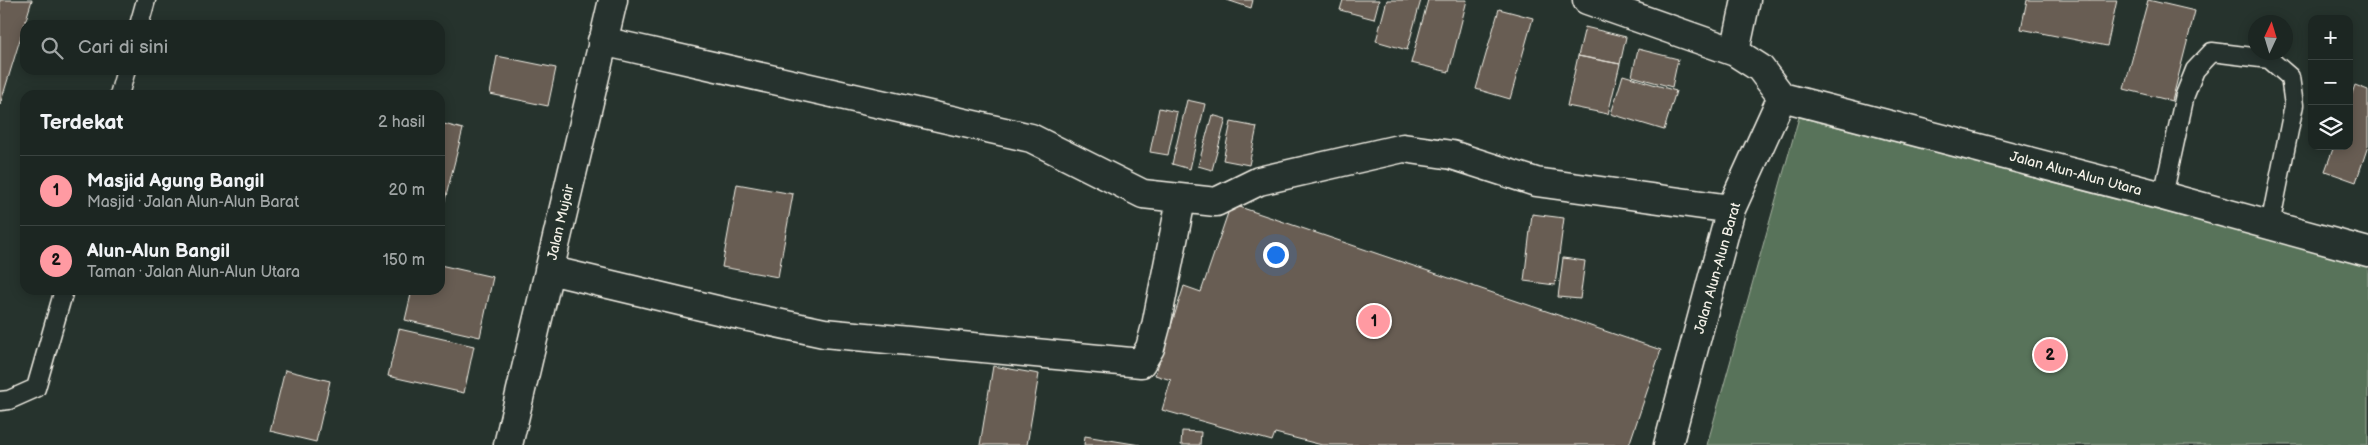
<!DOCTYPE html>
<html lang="id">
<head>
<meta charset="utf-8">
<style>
  :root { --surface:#1c2622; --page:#252e2a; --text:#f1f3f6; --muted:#a0a5a5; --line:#3a4340; --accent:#ff9aa2 }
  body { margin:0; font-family:"Balsamiq Sans",sans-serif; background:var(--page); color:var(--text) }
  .controls { position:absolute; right:15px; top:15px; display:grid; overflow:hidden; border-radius:10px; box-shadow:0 2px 12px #0003 }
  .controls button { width:45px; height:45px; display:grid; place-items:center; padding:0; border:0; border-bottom:1px solid var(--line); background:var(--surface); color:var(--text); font:25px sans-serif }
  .compass { position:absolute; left:2248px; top:15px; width:45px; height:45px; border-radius:50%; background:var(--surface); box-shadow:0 2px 12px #0003; rotate:4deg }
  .you { position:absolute; left:1275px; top:254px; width:18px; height:18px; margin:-12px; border:4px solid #fff; border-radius:50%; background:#1a73e8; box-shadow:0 0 0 8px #1a73e833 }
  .badge { display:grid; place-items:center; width:32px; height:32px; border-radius:50%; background:var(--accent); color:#111; font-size:16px; font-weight:700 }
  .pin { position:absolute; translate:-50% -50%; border:2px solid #fff; box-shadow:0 1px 5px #0006 }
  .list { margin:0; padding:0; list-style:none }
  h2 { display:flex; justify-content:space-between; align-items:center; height:65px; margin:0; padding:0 20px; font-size:21px }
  h2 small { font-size:16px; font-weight:400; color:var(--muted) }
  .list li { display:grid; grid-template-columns:32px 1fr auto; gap:15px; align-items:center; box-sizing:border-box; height:70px; padding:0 20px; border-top:1px solid var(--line) }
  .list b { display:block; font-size:19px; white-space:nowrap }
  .list p { margin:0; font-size:16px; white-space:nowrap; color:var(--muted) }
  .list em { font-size:16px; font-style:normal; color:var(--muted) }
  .icon { flex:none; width:28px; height:28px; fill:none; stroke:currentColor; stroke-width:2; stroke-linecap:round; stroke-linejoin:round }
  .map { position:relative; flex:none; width:2368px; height:445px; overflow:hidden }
  .search { position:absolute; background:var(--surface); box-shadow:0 2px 12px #0003; left:20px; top:20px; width:425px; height:55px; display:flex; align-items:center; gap:12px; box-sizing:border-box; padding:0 18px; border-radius:15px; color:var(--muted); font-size:19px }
  .panel { position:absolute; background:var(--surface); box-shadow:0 2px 12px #0003; left:20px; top:90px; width:425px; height:205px; border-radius:15px }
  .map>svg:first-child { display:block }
  .green { fill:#58735a; stroke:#a6b2a1 }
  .building { fill:#685d52; stroke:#f4f1e8 }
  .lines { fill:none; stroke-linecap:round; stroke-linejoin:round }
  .lane-casing { stroke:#f4f1e8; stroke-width:21 }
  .street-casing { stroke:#f4f1e8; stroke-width:31 }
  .lane { stroke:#26332d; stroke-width:18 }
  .street { stroke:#26332d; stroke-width:28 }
  .labels { text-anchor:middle; stroke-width:5; stroke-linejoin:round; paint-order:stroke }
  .street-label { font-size:14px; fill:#f4f1e8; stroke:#26332d }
</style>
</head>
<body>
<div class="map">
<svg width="2368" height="445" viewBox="0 0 2368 445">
  <rect width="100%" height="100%" fill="#26332d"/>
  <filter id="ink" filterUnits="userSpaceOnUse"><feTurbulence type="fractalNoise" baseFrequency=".02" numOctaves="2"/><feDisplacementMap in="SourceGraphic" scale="10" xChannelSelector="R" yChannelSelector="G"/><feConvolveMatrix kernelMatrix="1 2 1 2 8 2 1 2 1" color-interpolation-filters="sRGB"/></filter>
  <g filter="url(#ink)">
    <!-- green -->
    <path class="green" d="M1799 117 2368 265V445H1707Z"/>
    <!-- building -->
    <path class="building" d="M0 0H32L0 105Z
      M1227 0H1253L1251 8Z
      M1343 0H1379L1374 19 1340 10Z
      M1387 0H1421L1407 50 1376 41Z
      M1428 0H1467L1449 72 1411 63Z
      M2027 0H2117L2107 46 2021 29Z
      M2148 0 2195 11 2172 101 2124 89Z
      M1499 9 1533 18 1510 99 1476 89Z
      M1585 27 1626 37 1620 64 1578 56Z
      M1638 49 1678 59 1672 87 1632 76Z
      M497 56 556 68 548 106 490 94Z
      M1578 56 1620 64 1608 114 1567 106Z
      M1623 75 1676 91 1664 130 1611 114Z
      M2355 85 2368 90V146L2356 182 2325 171 2334 146H2349V102Z
      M1187 100 1205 104 1190 169 1172 164Z
      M1159 108 1177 112 1168 155 1150 152Z
      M1212 115 1226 119 1212 170 1198 166Z
      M1231 122 1257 127 1249 165 1223 160Z
      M440 123 463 129 443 208 440 207Z
      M737 184 793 194 778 277 722 267Z
      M1231 204 1661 350 1629 445H1322L1275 433 1272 441 1162 410 1171 380 1155 375 1184 286 1201 292Z
      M1532 214 1564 218 1555 285 1524 281Z
      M1563 258 1585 261 1580 299 1558 297Z
      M440 265 493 277 480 337 405 320 412 290H440Z
      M399 329 474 346 464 393 388 376Z
      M993 366 1039 374 1027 445H980Z
      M285 370 330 381 316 442 270 431Z
      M1182 431 1201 432 1200 445H1181Z
      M1085 436 1140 445H1084Z"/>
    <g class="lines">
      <defs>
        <path id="lane" d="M139 25 146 0
          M119 95 126 70
          M2163 196 2185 95 2195 70 2212 52 2269 59 2290 77 2294 105 2270 225
          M0 401 9 400 36 388 64 290"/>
        <path id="street" d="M1587 0 1735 52
          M1746 0 1735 52 1760 68 1782 97
          M602 41 1031 138 1143 194 1216 202 1259 181 1403 148 1452 155 1536 182 1731 209
          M1782 97 2163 196 2368 252
          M549 270 730 313 824 333 1141 363 1150 348 1156 326 1181 200
          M508 445 613 0
          M1668 445 1731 209 1782 97"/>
      </defs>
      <!-- lane casing -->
      <use href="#lane" class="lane-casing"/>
      <!-- street casing -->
      <use href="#street" class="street-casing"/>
      <!-- lane -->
      <use href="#lane" class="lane"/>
      <!-- street -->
      <use href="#street" class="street"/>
    </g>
  </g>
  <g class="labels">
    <!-- street labels -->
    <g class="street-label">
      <text transform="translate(2076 173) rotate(15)" y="5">Jalan Alun-Alun Utara</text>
      <text transform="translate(560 222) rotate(-77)" y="5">Jalan Mujair</text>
      <text transform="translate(1717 268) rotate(-74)" y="5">Jalan Alun-Alun Barat</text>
    </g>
  </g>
</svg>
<div class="controls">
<button>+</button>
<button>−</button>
<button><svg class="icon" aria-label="layers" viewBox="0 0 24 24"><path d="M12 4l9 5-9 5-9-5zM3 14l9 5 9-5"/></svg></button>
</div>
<svg class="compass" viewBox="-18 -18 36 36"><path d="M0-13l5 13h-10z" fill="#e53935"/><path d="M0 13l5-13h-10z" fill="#a0a5a5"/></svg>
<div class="you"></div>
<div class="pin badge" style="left:1374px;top:321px">1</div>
<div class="pin badge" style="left:2050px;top:355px">2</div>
<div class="search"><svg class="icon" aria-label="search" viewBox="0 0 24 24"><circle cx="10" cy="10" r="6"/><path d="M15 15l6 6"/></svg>Cari di sini</div>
<section class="panel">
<h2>Terdekat<small>2 hasil</small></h2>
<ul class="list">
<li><span class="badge">1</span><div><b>Masjid Agung Bangil</b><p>Masjid · Jalan Alun-Alun Barat</p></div><em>20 m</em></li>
<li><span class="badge">2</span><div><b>Alun-Alun Bangil</b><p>Taman · Jalan Alun-Alun Utara</p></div><em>150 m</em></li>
</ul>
</section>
</div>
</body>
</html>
